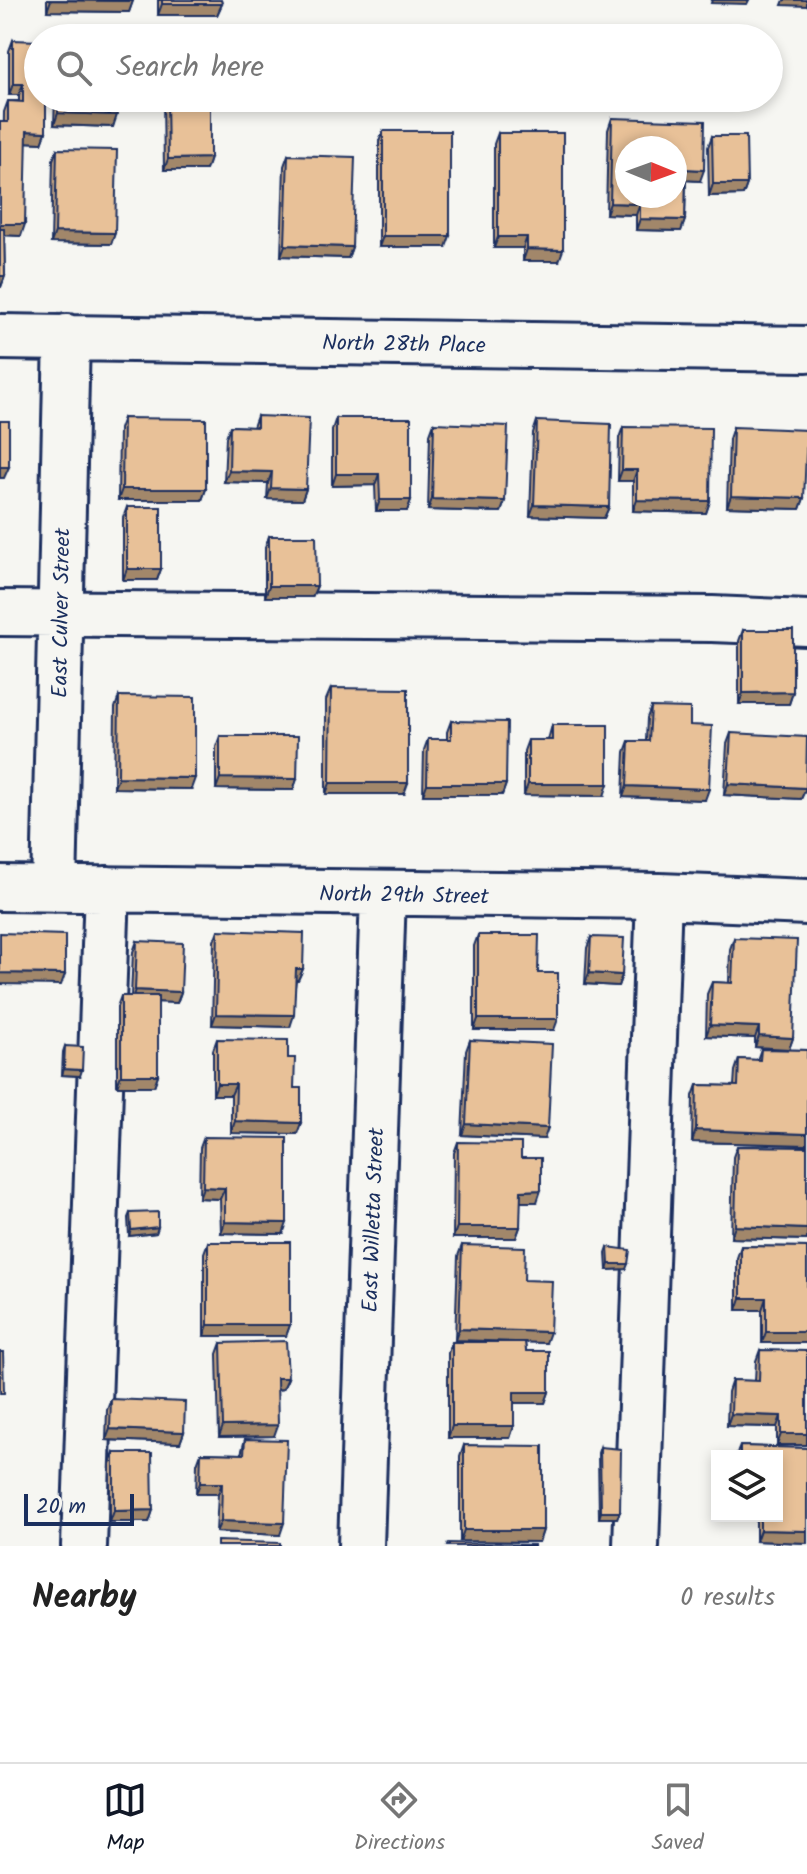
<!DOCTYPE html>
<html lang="en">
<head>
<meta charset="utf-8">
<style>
  :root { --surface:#fff; --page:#f6f6f6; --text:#222; --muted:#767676; --line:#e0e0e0; --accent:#111827 }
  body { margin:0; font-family:Kalam,sans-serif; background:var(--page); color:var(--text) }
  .controls { position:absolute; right:24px; bottom:24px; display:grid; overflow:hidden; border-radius:0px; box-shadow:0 4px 12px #0003 }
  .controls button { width:72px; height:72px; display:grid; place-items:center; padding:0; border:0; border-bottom:2px solid var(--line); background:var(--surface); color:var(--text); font:40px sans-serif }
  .compass { position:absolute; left:615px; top:136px; width:72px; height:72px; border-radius:50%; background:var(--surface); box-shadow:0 4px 12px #0003; rotate:91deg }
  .scale { position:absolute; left:24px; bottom:20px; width:110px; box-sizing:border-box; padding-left:8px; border:4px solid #1b2f5e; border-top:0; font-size:22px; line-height:28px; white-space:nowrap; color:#1b2f5e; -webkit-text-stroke:6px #f6f6f2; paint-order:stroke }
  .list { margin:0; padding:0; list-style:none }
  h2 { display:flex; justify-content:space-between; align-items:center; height:104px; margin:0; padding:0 32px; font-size:34px }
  h2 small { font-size:26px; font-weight:400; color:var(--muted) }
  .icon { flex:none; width:44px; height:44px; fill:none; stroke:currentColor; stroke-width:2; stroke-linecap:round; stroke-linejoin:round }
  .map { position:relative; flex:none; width:807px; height:1546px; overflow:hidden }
  .search { position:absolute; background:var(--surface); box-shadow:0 4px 12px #0003; left:24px; right:24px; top:24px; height:88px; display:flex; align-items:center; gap:20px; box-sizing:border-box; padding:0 28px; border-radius:44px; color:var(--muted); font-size:30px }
  .sheet { height:216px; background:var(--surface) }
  nav { display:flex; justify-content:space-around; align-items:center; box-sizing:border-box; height:112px; border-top:2px solid var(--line); background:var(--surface); font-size:22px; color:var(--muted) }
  nav a { display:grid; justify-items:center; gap:4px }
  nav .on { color:var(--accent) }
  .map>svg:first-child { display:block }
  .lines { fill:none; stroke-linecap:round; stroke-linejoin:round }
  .minor-casing { stroke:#1b2f5e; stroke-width:50 }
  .minor { stroke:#f6f6f2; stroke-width:44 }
  .wall { fill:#c8a683; stroke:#1b2f5e; stroke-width:2 }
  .shaded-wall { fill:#a2876a; stroke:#1b2f5e; stroke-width:2 }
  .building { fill:#e8c198; stroke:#1b2f5e; stroke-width:2; fill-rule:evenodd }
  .labels { text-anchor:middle; stroke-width:7; stroke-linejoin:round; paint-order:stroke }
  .street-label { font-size:22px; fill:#1b2f5e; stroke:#f6f6f2 }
</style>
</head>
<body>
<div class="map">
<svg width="807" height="1546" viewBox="0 0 807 1546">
  <rect width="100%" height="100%" fill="#f6f6f2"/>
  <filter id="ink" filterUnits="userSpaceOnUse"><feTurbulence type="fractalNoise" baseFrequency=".0125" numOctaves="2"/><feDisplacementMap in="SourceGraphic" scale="16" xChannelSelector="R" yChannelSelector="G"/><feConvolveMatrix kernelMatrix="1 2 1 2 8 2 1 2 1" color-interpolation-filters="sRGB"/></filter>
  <g filter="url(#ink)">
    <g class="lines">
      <defs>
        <path id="minor" d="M0 337 807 349
          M0 613 712 619 807 623
          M0 888 659 896 807 902
          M54 889 67 337
          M84 1546 107 889
          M361 1546 383 894
          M636 1546 659 896"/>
      </defs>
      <!-- minor casing -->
      <use href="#minor" class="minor-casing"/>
      <!-- minor -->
      <use href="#minor" class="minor"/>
    </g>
    <!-- wall -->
    <path class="wall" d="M47 0H133L129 12 47 11Z
      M158 0H221L222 4 217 15H158Z
      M13 40 46 132 42 143 26 142 21 236 4 235 5 276 1 287 4 112 8 101H19V95H9V51Z
      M55 98H118L113 127 54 125Z
      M163 98H210V158L206 170H164Z
      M612 118 700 181 686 180 685 220 681 231 636 230V215L606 214 608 130Z
      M383 131 446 247H379V142Z
      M498 133 559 261H523V248H494V144Z
      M712 136 747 184 743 195 709 196 708 147Z
      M57 149 115 233 111 244 51 243 53 160Z
      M288 155 352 247 348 258 281 256 284 166Z
      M257 416 306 489 302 500 267 499 268 483 224 482 226 437 230 426 253 427Z
      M123 418 206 489 202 500H118L119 429Z
      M336 418 411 500 407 511H376L375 485 332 486V430Z
      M537 421 609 507 604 518 530 516 533 433Z
      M434 423 505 501 501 512 428 510 430 434Z
      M623 427 710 501 706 513 633 511V481H618L619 438Z
      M733 427 804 498 800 509 727 507 729 439Z
      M127 507 161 569 157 580H123V518Z
      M269 536 317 586 312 597H265V547Z
      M743 630 793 692 789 704H739V641Z
      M331 688 404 794H326V700Z
      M119 696 191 789 114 788 115 708Z
      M651 707 690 725 705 800 623 797 625 752 629 741H646L647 718Z
      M451 721 506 784 502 795H423L424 750 428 739H447V732Z
      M552 725 604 796 524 795V751L528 740H548Z
      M731 733 806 788 801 799 724 795 727 744Z
      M220 736 297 779 293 790 216 789V747Z
      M218 930 303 969 298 980H296L290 1027 212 1025 214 941Z
      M478 935 538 973 554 1030H474V946Z
      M591 937 622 975 618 986 585 984 587 948Z
      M734 938 793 1038 789 1049 755 1047V1038L706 1036 707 994 712 982 729 983 730 949Z
      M137 941 181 992 177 1003 158 1002V1075L154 1086H117V1007L121 996H131L133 952Z
      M217 1039 288 1058 294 1088 297 1134 231 1133V1095H213V1050Z
      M470 1040 544 1139 462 1135 466 1051Z
      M65 1046 80 1076 62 1075 63 1052Z
      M761 1049 807 1050V1145L692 1142 693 1096 697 1085 734 1086 735 1071 739 1059 757 1060Z
      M204 1137 283 1234 221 1233 220 1199 199 1198 200 1148Z
      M458 1142 521 1158 537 1202H520V1227L516 1238H453L454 1153Z
      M737 1146 807 1147V1240L731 1238 733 1157Z
      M130 1213 158 1227 156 1233 129 1236 128 1218Z
      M208 1242 290 1325 286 1336H204V1253Z
      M462 1245 524 1280 546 1343 525 1342 526 1351 549 1392 545 1403H514V1426L510 1438H448V1353L452 1342H507L455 1340 458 1256Z
      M741 1246 807 1247 762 1343V1310H737V1258Z
      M608 1247 626 1269 607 1270 606 1253Z
      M221 1343 288 1378 283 1389 277 1390 274 1436 219 1437 217 1354Z
      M760 1350 807 1445H777V1427L727 1426 728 1392 732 1380 755 1381 756 1361Z
      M111 1399 184 1432 180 1443 106 1440 107 1410Z
      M245 1439 280 1535 216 1532 218 1494H196L197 1464 201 1453 241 1454Z
      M464 1445 543 1530 539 1542 460 1541V1457Z
      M740 1446 807 1448V1543L756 1541V1516H777V1456H736Z
      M600 1447 617 1518H599L598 1453Z
      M114 1453 153 1510 149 1522H110V1464Z"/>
    <!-- shaded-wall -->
    <path class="shaded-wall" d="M51 0 133 1 129 12 47 11Z
      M712 0H749L747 4 711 3Z
      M784 0H807V6L782 5Z
      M162 4H222L217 15H158Z
      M13 84H23L19 95H9Z
      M58 113 117 115 113 127 54 125Z
      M27 131 46 132 42 143 22 142Z
      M210 158 206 170H164L168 159Z
      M686 169 704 170 700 181 682 180Z
      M713 184H747L743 195 709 196Z
      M610 203 640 204 636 215 606 214Z
      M640 219 685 220 681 231 636 230Z
      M0 224H25L21 236 0 235Z
      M55 232 115 233 111 244 51 243Z
      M383 236H450L446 247H379Z
      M498 237H527L523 248H494Z
      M285 245 352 247 348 258 281 256Z
      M527 249 563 250 559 261H523Z
      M0 276H5L1 287H0Z
      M0 467H9L4 478H0Z
      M622 470H637L633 481H618Z
      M229 471 272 472 268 483 224 482Z
      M336 474H379L375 485 332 486Z
      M271 488 306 489 302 500 267 499Z
      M122 489H206L202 500H118Z
      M731 496 804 498 800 509 727 507Z
      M432 499 505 501 501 512 428 510Z
      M380 500H411L407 511H376Z
      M637 500 710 501 706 513 633 511Z
      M534 505 609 507 604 518 530 516Z
      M127 569H161L157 580H123Z
      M269 586H317L312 597H265Z
      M793 692 789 704H739L743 693Z
      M118 777 195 778 191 789 114 788Z
      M220 778 297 779 293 790 216 789Z
      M330 783H408L404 794H326Z
      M427 784H506L502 795H423Z
      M528 784H608L604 796 524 795Z
      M728 784 806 788 801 799 724 795Z
      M627 786 709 789 705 800 623 797Z
      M296 969H303L298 980H292Z
      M0 973 65 974 61 985 0 984Z
      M589 973 622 975 618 986 585 984Z
      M135 990 181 992 177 1003 131 1001Z
      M216 1014 294 1015 290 1027 212 1025Z
      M478 1019H558L554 1030H474Z
      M710 1025 759 1027 755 1038 706 1036Z
      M759 1036 793 1038 789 1049 755 1047Z
      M64 1069 82 1070 80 1076 62 1075Z
      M121 1075H158L154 1086H117Z
      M217 1084H236L231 1095H213Z
      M235 1121 301 1123 297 1134 231 1133Z
      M466 1124 548 1128 544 1139 462 1135Z
      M696 1130 807 1134V1145L692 1142Z
      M203 1187 225 1188 220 1199 199 1198Z
      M541 1190 537 1202H517L521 1191Z
      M225 1222 287 1223 283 1234 221 1233Z
      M735 1226 807 1229V1240L731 1238Z
      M158 1227 156 1233 129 1236 131 1230Z
      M457 1227H520L516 1238H453Z
      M609 1264H628L626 1269 607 1270Z
      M741 1298H766L762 1310H737Z
      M208 1325H290L286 1336H204Z
      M459 1329 550 1332 546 1343 455 1340Z
      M766 1332H807V1343H762Z
      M277 1378H288L283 1389 272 1390Z
      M514 1392H549L545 1403H510Z
      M731 1414 781 1416 777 1427 727 1426Z
      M278 1425 274 1436 219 1437 223 1426Z
      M452 1426H514L510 1438H448Z
      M110 1429 184 1432 180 1443 106 1440Z
      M781 1434H807V1445H777Z
      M200 1483H222L218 1494H196Z
      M153 1510 149 1522H110L114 1511Z
      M601 1512H620L617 1518H599Z
      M221 1521 284 1523 280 1535 216 1532Z
      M464 1530H543L539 1542 460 1541Z
      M760 1530 807 1531V1543L756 1541Z"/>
    <!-- building -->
    <path class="building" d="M51 0H133V1Z
      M162 0H221L222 4H162Z
      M61 31 120 33V38H60Z
      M228 31V38H167V32Z
      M13 40 38 41V98H46V132L27 131 25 224H0V122H8V101L23 102V84H13Z
      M58 98H118L117 115 58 113Z
      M167 98H210V158L168 159Z
      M612 118 705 121 704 170 686 169 685 220 640 219V204L610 203ZM627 148H675V196H627Z
      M383 131H450V236H383Z
      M498 133H563V250L527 249V237H498Z
      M712 136H746L747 184H713Z
      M57 149 117 150 115 233 55 232Z
      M288 155 355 157 352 247 285 245Z
      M0 229H4L5 276H0Z
      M257 416 309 418 306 489 271 488 272 472 229 471 230 426 257 427Z
      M123 418 206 419V489H122Z
      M336 418H411V500H380L379 474H336Z
      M0 421H9V467H0Z
      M537 421 611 424 609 507 534 505Z
      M434 423 508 426 505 501 432 499Z
      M623 427 711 428 710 501 637 500V470H622Z
      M733 427 807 430 804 498 731 496Z
      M127 507H161V569H127Z
      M269 536H316L317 586H269Z
      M743 630H793V692L743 693Z
      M331 688 408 689V783H330Z
      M119 696 195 697V778L118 777Z
      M651 707 690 708V725L712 726 709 789 627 786 629 741H649Z
      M451 721 507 722 506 784H427L428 739H451Z
      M552 725H608V784H528V740H552Z
      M731 733 807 737 806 788 728 784Z
      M220 736H298L297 779 220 778Z
      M218 930 304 933 303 969H296L294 1015 216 1014Z
      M0 933 65 935V974L0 973Z
      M478 935H539L538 973H558V1019H478Z
      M591 937 624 938 622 975 589 973Z
      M734 938 797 940 793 1038 759 1036V1027L710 1025 712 982 732 983Z
      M137 941 183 943 181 992 135 990Z
      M121 996H158V1075H121Z
      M217 1039 288 1040V1058H295L294 1088H301V1123L235 1121 236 1084H217Z
      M470 1040 552 1044 548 1128 466 1124Z
      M65 1046 83 1047 82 1070 64 1069Z
      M761 1049 807 1050V1134L696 1130 697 1085 738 1086 739 1059 760 1060Z
      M204 1137 287 1138V1223L225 1222V1188L203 1187Z
      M458 1142 521 1143V1158H541V1190L521 1191 520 1227H457Z
      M737 1146 807 1147V1229L735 1226Z
      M158 1212V1227L131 1230 130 1213Z
      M208 1242H290V1325H208Z
      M462 1245 525 1247 524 1280 552 1281 550 1332 459 1329Z
      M741 1246 807 1247V1332H766V1298H741Z
      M608 1247 630 1250 628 1264H609Z
      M286 1341 288 1378H277L278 1425 223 1426 221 1343Z
      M452 1342H525L526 1351H549V1392H514V1426H452Z
      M760 1350 807 1351V1434H781V1416L731 1414 732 1380 759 1381Z
      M0 1352H3L4 1393H0Z
      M111 1399 185 1402 184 1432 110 1429Z
      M245 1439 287 1440 284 1523 221 1521 222 1483H200L201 1453 244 1454Z
      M464 1445 543 1446V1530H464Z
      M740 1446 807 1448V1531L760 1530V1516H777V1456H740Z
      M600 1447 621 1449 620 1512H601Z
      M114 1453H152L153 1510 114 1511Z
      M217 1541 280 1543V1546H217Z
      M448 1543 534 1545V1546H447Z"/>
  </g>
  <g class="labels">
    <!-- street labels -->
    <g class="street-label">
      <text transform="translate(404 343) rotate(1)" y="8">North 28th Place</text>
      <text transform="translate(60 613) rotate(-89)" y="8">East Culver Street</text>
      <text transform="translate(404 894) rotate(1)" y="8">North 29th Street</text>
      <text transform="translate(372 1220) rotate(-88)" y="8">East Willetta Street</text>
    </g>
  </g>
</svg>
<div class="controls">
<button><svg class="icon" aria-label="layers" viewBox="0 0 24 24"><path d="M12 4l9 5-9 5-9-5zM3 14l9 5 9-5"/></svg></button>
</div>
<svg class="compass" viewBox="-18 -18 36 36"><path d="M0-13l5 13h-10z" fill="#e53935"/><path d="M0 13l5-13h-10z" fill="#767676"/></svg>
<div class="scale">20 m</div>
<div class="search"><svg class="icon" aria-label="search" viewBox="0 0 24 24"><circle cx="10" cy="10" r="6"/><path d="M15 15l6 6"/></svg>Search here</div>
</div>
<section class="sheet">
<h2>Nearby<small>0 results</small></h2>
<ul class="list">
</ul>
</section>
<nav>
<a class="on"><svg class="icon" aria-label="map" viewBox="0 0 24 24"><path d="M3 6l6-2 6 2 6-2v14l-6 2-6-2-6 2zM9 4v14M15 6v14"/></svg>Map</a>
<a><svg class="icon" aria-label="directions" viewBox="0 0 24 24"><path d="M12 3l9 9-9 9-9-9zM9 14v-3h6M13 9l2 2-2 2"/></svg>Directions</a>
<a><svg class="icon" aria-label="saved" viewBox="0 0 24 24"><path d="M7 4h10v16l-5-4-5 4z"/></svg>Saved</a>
</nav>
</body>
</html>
